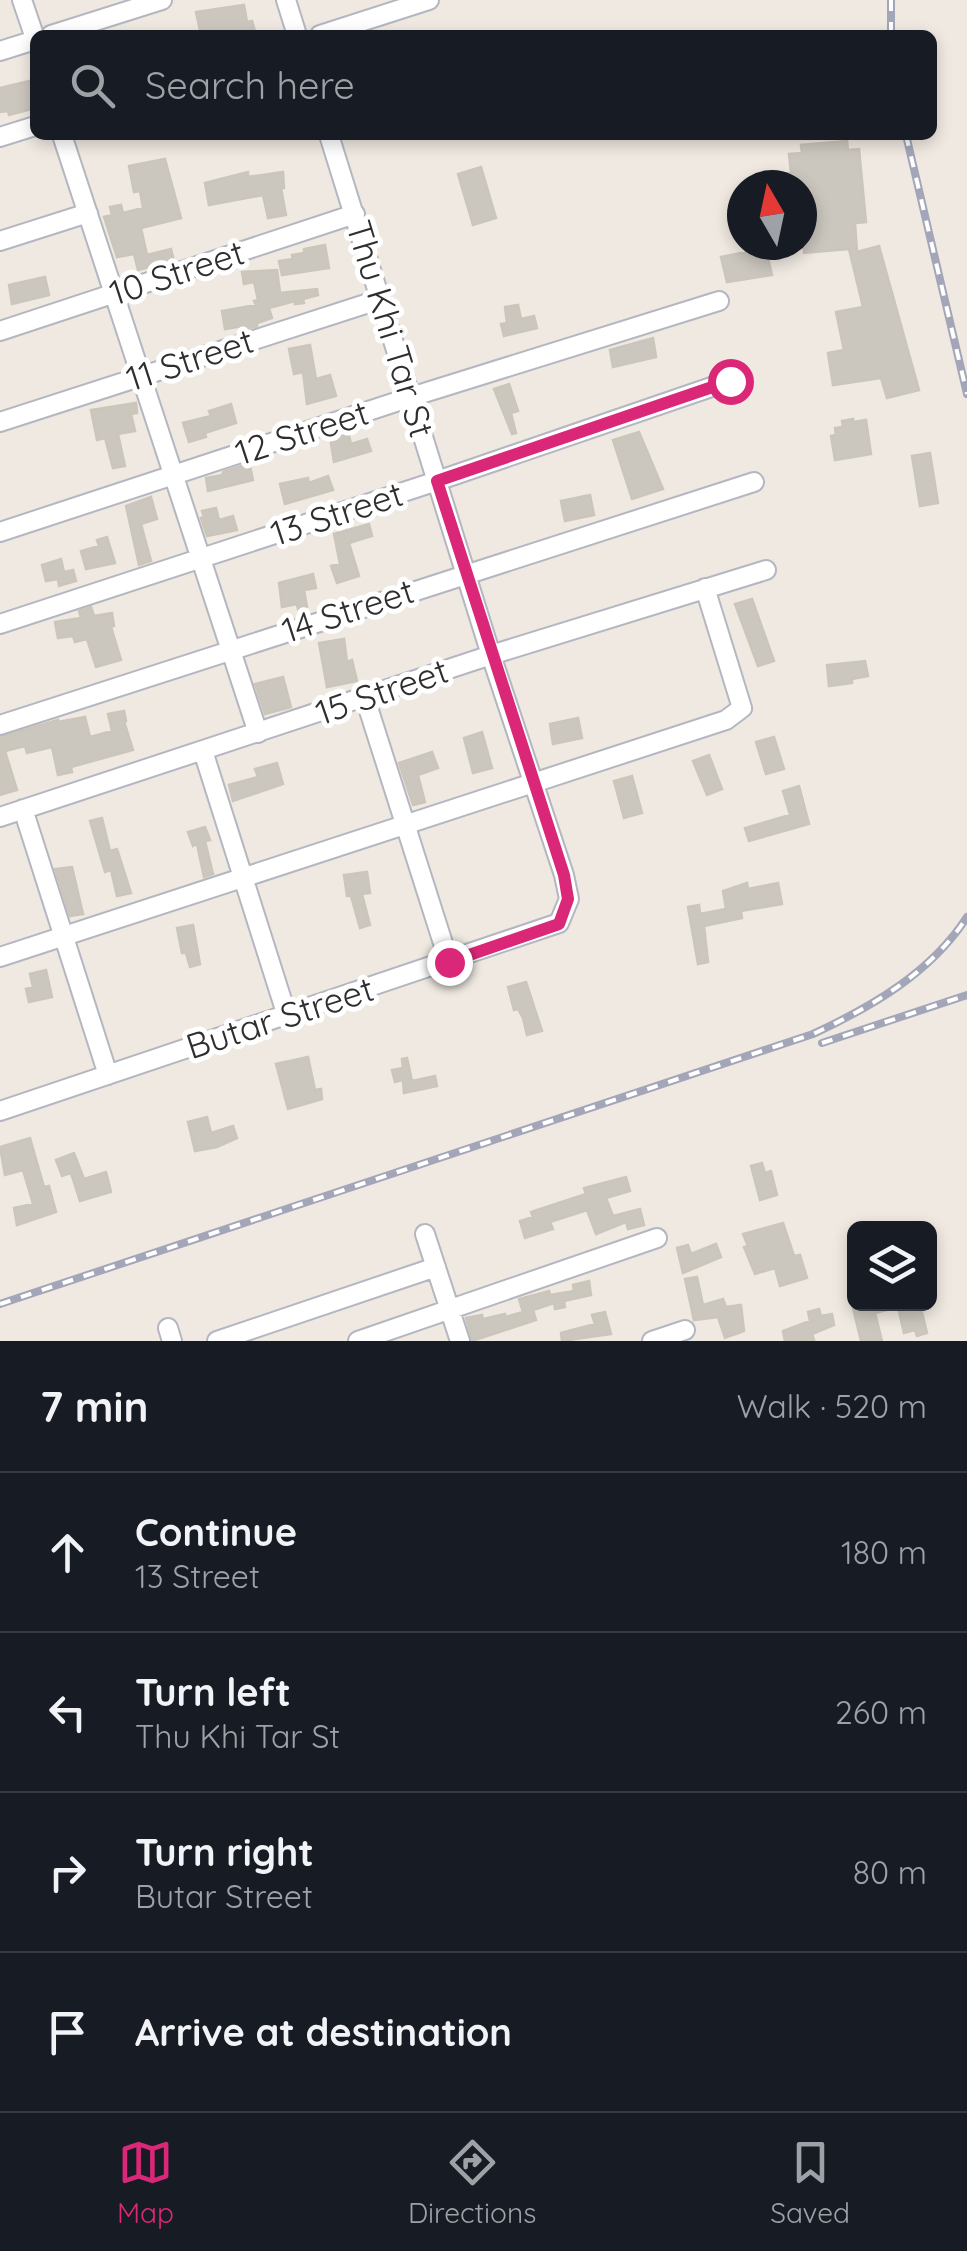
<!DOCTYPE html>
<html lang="en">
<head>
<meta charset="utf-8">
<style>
  :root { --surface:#171b24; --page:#20242c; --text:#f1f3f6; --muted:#9ea1a6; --line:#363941; --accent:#db2777 }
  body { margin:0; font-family:Quicksand,sans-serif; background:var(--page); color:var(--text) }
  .controls { position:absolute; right:30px; bottom:30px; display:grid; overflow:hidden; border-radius:15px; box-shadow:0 5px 15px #0003 }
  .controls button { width:90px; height:90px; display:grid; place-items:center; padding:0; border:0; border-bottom:2px solid var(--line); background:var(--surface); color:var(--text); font:50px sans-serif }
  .compass { position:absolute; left:727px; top:170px; width:90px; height:90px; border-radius:50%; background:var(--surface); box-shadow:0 5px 15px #0003; rotate:351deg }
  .stop { position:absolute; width:30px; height:30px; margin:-22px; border:8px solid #db2777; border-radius:50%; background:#fff }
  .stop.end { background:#db2777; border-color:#fff; box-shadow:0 2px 10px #0008 }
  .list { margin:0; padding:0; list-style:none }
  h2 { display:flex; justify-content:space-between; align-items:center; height:130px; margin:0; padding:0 40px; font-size:42px }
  h2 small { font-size:32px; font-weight:400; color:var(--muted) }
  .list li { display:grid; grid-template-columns:65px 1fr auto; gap:30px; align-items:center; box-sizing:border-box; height:160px; padding:0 40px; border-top:2px solid var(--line) }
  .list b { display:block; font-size:38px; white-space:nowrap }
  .list p { margin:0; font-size:32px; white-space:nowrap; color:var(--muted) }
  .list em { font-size:32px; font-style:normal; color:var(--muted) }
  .icon { flex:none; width:55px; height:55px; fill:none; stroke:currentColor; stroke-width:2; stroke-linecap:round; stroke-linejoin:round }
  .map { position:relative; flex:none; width:967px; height:1341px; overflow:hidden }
  .search { position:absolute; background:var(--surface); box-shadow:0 5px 15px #0003; left:30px; right:30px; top:30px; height:110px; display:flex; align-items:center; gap:25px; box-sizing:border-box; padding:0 35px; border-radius:15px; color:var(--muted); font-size:38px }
  .sheet { height:770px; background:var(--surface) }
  nav { display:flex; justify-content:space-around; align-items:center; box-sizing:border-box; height:140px; border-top:2px solid var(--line); background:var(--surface); font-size:28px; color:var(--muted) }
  nav a { display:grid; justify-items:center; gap:5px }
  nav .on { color:var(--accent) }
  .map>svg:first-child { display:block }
  .building { fill:#cbc7bf; stroke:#cbc5ba; stroke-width:2.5 }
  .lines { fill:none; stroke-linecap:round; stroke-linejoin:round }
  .minor-casing { stroke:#b4b7c1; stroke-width:22 }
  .minor { stroke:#fff; stroke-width:18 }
  .rail-casing { stroke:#a3a6b8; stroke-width:8 }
  .rail { stroke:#fff; stroke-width:4; stroke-dasharray:11; stroke-linecap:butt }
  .route { stroke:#db2777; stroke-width:12 }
  .labels { text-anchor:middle; stroke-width:10; stroke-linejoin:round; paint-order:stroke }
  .street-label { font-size:35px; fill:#2e2e2e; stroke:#fff }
</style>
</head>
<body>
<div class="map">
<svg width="967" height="1341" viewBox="0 0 967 1341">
  <rect width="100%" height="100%" fill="#efe9e1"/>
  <!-- building -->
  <path class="building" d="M244 5 247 22 252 21 256 35H201L196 12Z
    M29 81 35 108 9 115 8 111 0 112V88Z
    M847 141 848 150 859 149 866 222 855 223 857 252 879 246 919 390 887 398 881 378 833 385 828 353 844 350 836 312 863 307 849 249 804 253 802 185H779L778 174 791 173 789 154 802 153 801 145Z
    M165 159 181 218 141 228 147 255 171 249 174 261 138 270 134 254 117 257 104 217 112 215 110 207 121 205 123 213 143 208 140 191 134 192 129 166Z
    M481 167 496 218 473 225 458 174Z
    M248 172V177L283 172 284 188H281L286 215 268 218 263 195 209 205 205 183Z
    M325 245 329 268 282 275 279 261 293 259 292 255 304 253V249Z
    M744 245H765L772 275 727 282 721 257 746 252Z
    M277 270 280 293 317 289 318 295 303 299 304 303 295 304V301L269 308 272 318 257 323V326L244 330 243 326 225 329 222 311 256 305 254 301 258 300 254 282 244 284 242 272Z
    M45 277 49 295 12 304 9 285Z
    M518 305 521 319 534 316 537 328 504 336 501 324 507 323 505 307Z
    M653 338 656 357 613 367 610 350Z
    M310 345 316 379 330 375 336 396 307 404 303 372 294 374 289 349Z
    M509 384 518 411 511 413 516 433 512 434 494 389Z
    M136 403 137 413 131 414 135 431 118 434 125 466 113 468 105 438 97 440 91 410Z
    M231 404 236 423 205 433 206 437 189 442 183 423 211 416 209 411Z
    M853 419V422L866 420 871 454 835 460 831 436 836 435 835 428 843 427 842 421Z
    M348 431 351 444 367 439 371 451 334 462 330 437Z
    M639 432 663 489 632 499 613 440Z
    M930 453 938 503 920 506 912 456Z
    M244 465 250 466 253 480 208 491 206 478 223 475V472Z
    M328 476 333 490 285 504 280 484 308 478 309 483Z
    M590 495 594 515 565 521 561 501Z
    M151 497 157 519 141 524 151 561 139 565 126 506Z
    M216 508 219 520 233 516 237 530 207 536 201 518 204 517 202 511Z
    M369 524 372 536 349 543 359 576 337 583 331 566 340 564 334 534Z
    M107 537 115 563 86 569 81 551 99 546 97 540Z
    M61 559 64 572 73 570 76 581 59 586 58 579 46 581 42 565Z
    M313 574 316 588 304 590 307 607 298 609 297 604 282 607 279 583Z
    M752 599 774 661 758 666 735 604Z
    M91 607 94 616 112 613 114 626 111 627 121 660 96 667 87 639 75 642 73 636 58 638 55 622 81 618 79 611Z
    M344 639 347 662 352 660 357 681 327 687 319 643Z
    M865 661 868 676 852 679V683L829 686 827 665Z
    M283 677 291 707 265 714 255 684Z
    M124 711 126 721H124L133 750 71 767 72 772 58 775 52 747 27 753 25 746 5 751 17 790 0 795V737L58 720V722L85 717 90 737 112 731 108 714Z
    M578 718 582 738 553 744 550 724Z
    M482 732 492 768 473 773 464 738Z
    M774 737 784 769 766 774 756 742Z
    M432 752 438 768 418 775 425 802 413 805 399 763Z
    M709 755 722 789 707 795 693 761Z
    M277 763 283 784 233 801 229 785 258 777 255 769Z
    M632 776 642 813 624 818 614 781Z
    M799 786 809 824 749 841 745 828 790 815 783 791Z
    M102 818 110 851 117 849 131 893 117 896 111 870 105 872 90 821Z
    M205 827 210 840 205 841 213 874 204 877 197 844 193 846 188 832Z
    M72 867 83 914 70 916 55 869Z
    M367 872 370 893 362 894 370 925 360 928 351 896H347L344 875Z
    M747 883 748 889 778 883 782 904 741 911 742 918 704 926 708 962 698 964 688 907 699 905 700 914 726 909 723 891Z
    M193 925 200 964 190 967 186 953H182L177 928Z
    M46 970 52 997 29 1002 26 989 33 987 30 974Z
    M526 982 542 1031 527 1035 523 1018 518 1009 514 1010 508 987Z
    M308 1057 315 1090 321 1089 322 1099 288 1109 276 1064Z
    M407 1058 412 1081 435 1076 437 1086 404 1093 403 1080 395 1082 392 1070 403 1068 402 1059Z
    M207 1117 211 1133 233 1126 237 1138 217 1147 195 1151 188 1122Z
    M30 1138 44 1187 49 1186 56 1212 17 1225 14 1208 33 1204 23 1170 5 1175 0 1147Z
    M74 1153 84 1179 106 1172 111 1192 80 1201 71 1173 62 1176 56 1160Z
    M762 1163 765 1173 771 1171 777 1195 760 1200 751 1166Z
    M626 1177 630 1191 606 1198 613 1216 640 1209 644 1225 628 1229 626 1222 596 1234 587 1210 550 1222 553 1229 525 1238 520 1221 533 1217 531 1212 586 1194 584 1188Z
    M783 1223 794 1256 800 1255 807 1278 780 1286 775 1268 755 1274 744 1247 748 1246 743 1234Z
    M716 1244 721 1257 683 1273 677 1248 688 1245 691 1254Z
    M697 1277 703 1305 723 1299 726 1307 741 1305 744 1331 725 1338 718 1317 694 1320 685 1279Z
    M589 1281 591 1295 564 1301 565 1307 555 1309 554 1303 533 1310 536 1320 472 1341 466 1318 482 1315 483 1319 505 1314 506 1317 523 1312 519 1299 549 1291 550 1295 574 1291 573 1285Z
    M852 1304H920L927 1333 917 1336 915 1330 904 1333 898 1307 875 1313 882 1341H861Z
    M819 1309 821 1316 832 1314 834 1325 812 1334 814 1340 785 1341 783 1331 810 1321 808 1312Z
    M605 1312 611 1334 562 1341 561 1333 595 1324 592 1315Z"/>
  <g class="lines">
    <defs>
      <path id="minor" d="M22 0 35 38
        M286 0 297 35
        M51 35 162 0
        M320 35 429 0
        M0 51 35 40
        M62 135 258 733
        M0 137 35 126
        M0 241 88 213
        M0 331 355 214
        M0 422 381 299
        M0 532 411 397 719 301
        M0 624 437 481 729 381
        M365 698 449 962
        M0 725 754 482
        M203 751 287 1016
        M23 809 108 1075
        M0 817 491 655 766 570
        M0 957 726 720 742 708 705 588
        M0 1111 559 923 569 899 564 875 491 655 329 135
        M425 1234 460 1341
        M168 1328 172 1341
        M217 1341 436 1267
        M358 1341 657 1238
        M652 1341 685 1330"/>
    </defs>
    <!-- minor casing -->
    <use href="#minor" class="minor-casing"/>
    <!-- minor -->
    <use href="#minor" class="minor"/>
    <defs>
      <path id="rail" d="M891 0V35
        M906 135 967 394
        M822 1043 967 995
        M0 1304 813 1034C871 1007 931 973 967 917"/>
    </defs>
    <!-- rail casing -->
    <use href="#rail" class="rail-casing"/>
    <!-- rail -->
    <use href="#rail" class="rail"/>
  </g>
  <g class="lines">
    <!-- route -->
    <path class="route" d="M449 962 559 924 568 899 564 875 437 481 730 381"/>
  </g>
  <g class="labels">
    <!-- street labels -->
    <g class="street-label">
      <text transform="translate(177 273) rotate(-18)" y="12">10 Street</text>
      <text transform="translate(390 329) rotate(73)" y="12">Thu Khi Tar St</text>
      <text transform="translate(190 360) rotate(-18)" y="12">11 Street</text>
      <text transform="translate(302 433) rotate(-18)" y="12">12 Street</text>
      <text transform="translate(337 514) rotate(-18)" y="12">13 Street</text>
      <text transform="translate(348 611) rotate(-18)" y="12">14 Street</text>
      <text transform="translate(382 692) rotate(-19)" y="12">15 Street</text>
      <text transform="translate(280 1018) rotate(-18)" y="12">Butar Street</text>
    </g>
  </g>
</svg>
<div class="controls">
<button><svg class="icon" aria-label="layers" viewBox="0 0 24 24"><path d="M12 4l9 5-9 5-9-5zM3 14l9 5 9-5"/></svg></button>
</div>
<svg class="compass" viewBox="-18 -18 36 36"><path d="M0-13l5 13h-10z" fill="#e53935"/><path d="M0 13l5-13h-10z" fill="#9ea1a6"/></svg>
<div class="stop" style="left:730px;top:381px"></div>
<div class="stop end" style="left:449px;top:962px"></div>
<div class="search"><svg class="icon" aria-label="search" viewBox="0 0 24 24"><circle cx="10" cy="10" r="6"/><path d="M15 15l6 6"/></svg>Search here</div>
</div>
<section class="sheet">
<h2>7 min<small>Walk · 520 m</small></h2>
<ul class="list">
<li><svg class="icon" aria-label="ahead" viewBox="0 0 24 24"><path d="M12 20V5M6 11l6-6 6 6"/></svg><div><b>Continue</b><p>13 Street</p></div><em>180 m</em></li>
<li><svg class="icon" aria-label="left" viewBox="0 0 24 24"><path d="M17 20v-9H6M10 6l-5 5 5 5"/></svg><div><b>Turn left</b><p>Thu Khi Tar St</p></div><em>260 m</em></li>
<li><svg class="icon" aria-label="right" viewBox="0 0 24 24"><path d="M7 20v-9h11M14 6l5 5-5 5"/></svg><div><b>Turn right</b><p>Butar Street</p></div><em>80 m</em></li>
<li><svg class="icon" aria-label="arrive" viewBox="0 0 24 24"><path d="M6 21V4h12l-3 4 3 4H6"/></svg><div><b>Arrive at destination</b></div></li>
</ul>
</section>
<nav>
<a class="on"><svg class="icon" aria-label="map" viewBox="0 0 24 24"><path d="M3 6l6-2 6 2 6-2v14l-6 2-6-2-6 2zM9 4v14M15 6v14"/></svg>Map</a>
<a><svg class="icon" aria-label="directions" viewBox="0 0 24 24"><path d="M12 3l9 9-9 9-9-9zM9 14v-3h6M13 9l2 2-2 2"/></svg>Directions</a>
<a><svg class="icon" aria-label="saved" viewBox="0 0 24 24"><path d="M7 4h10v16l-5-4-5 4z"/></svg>Saved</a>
</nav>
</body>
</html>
